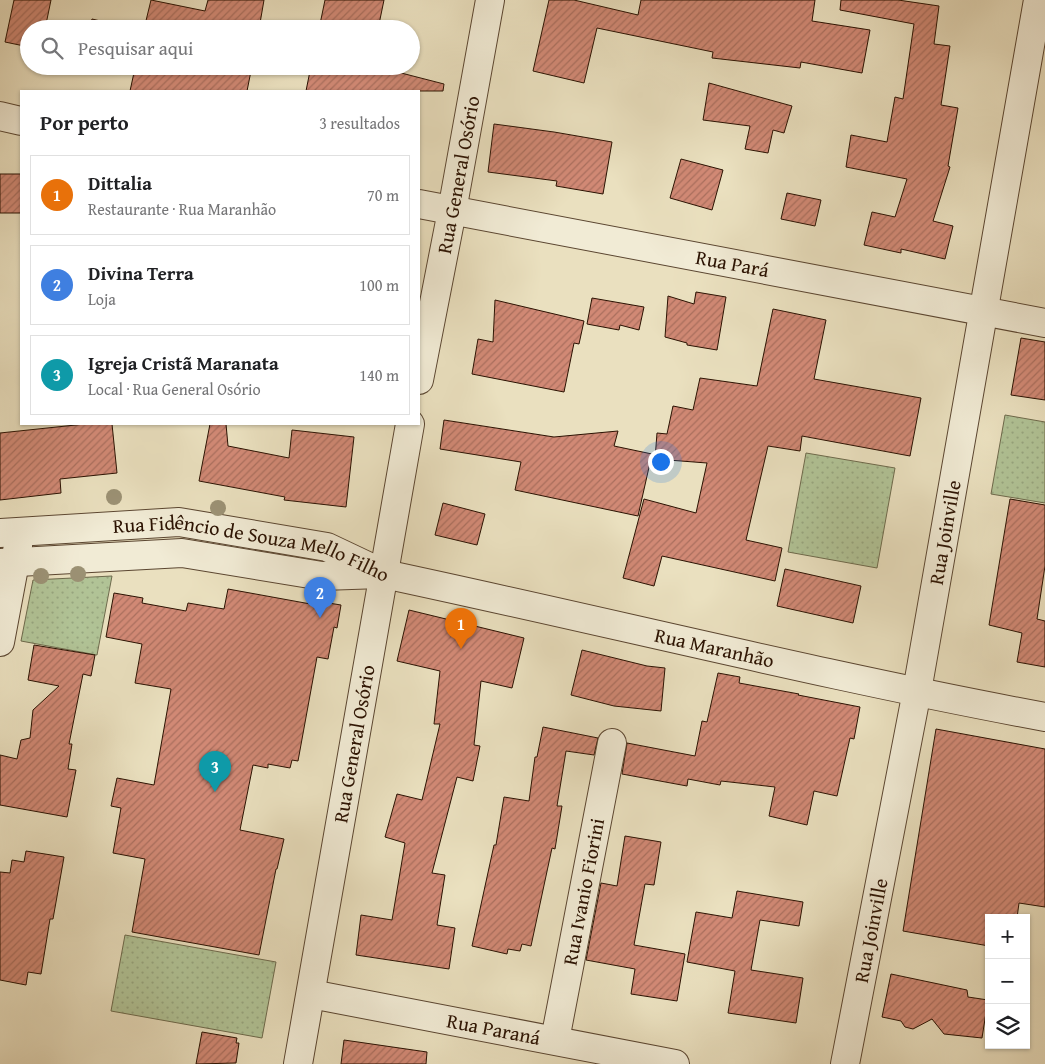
<!DOCTYPE html>
<html lang="pt">
<head>
<meta charset="utf-8">
<style>
  :root { --surface:#fff; --page:#f2f2f2; --text:#202124; --muted:#757577; --line:#e0e0e0; --accent:#0f766e }
  body { margin:0; font-family:"Gentium Book Plus",serif; background:var(--page); color:var(--text) }
  .controls { position:absolute; right:15px; bottom:15px; display:grid; overflow:hidden; border-radius:0px; box-shadow:0 1px 4px #0004 }
  .controls button { width:45px; height:45px; display:grid; place-items:center; padding:0; border:0; border-bottom:1px solid var(--line); background:var(--surface); color:var(--text); font:25px sans-serif }
  .you { position:absolute; left:660px; top:461px; width:18px; height:18px; margin:-12px; border:4px solid #fff; border-radius:50%; background:#1a73e8; box-shadow:0 0 0 8px #1a73e833 }
  .badge { display:grid; place-items:center; width:32px; height:32px; border-radius:50%; background:var(--accent); color:#fff; font-size:16px; font-weight:700 }
  .pin { position:absolute; translate:-50% -41px; filter:drop-shadow(0 1px 2px #0008) }
  .pin::after { content:''; position:absolute; top:26px; width:18px; height:15px; background:inherit; clip-path:polygon(0 0,100% 0,50% 100%) }
  .list { margin:0; padding:0; list-style:none }
  h2 { display:flex; justify-content:space-between; align-items:center; height:65px; margin:0; padding:0 20px; font-size:21px }
  h2 small { font-size:16px; font-weight:400; color:var(--muted) }
  .list li { display:grid; grid-template-columns:32px 1fr auto; gap:15px; align-items:center; box-sizing:border-box; height:80px; margin:0 10px 10px; padding:0 10px; border:1px solid var(--line); border-radius:0px }
  .list b { display:block; font-size:19px; white-space:nowrap }
  .list p { margin:0; font-size:16px; white-space:nowrap; color:var(--muted) }
  .list em { font-size:16px; font-style:normal; color:var(--muted) }
  .icon { flex:none; width:28px; height:28px; fill:none; stroke:currentColor; stroke-width:2; stroke-linecap:round; stroke-linejoin:round }
  .map { position:relative; flex:none; width:1045px; height:1064px; overflow:hidden }
  .search { position:absolute; background:var(--surface); box-shadow:0 1px 4px #0004; left:20px; top:20px; width:400px; height:55px; display:flex; align-items:center; gap:12px; box-sizing:border-box; padding:0 18px; border-radius:28px; color:var(--muted); font-size:19px }
  .panel { position:absolute; background:var(--surface); box-shadow:0 1px 4px #0004; left:20px; top:90px; width:400px; height:335px; border-radius:0px }
  .map>svg:first-child { display:block }
  .grass { fill:url(#grass-dots); stroke:#6e6a4c }
  .building { fill:url(#building-hatch); stroke:#2b1202 }
  .lines { fill:none; stroke-linecap:round; stroke-linejoin:round }
  .minor-casing { stroke:#5b4631; stroke-width:30 }
  .minor { stroke:#f1ebd5; stroke-width:28 }
  .tree { fill:#9b9174 }
  .labels { text-anchor:middle; stroke-width:4; stroke-linejoin:round; paint-order:stroke }
  .street-label { font-size:20px; fill:#2b1202; stroke:#f1ebd5 }
</style>
</head>
<body>
<div class="map">
<svg width="1045" height="1064" viewBox="0 0 1045 1064">
  <defs>
    <pattern id="grass-dots" width="8" height="8" patternUnits="userSpaceOnUse" patternTransform="scale(1.25)"><rect width="8" height="8" fill="#b1c396"/><path d="M2 2h.1M6 6h.1" fill="none" stroke="#98a680" stroke-width="1.8" stroke-linecap="round"/></pattern>
    <pattern id="building-hatch" width="6" height="6" patternUnits="userSpaceOnUse" patternTransform="scale(1.25)"><rect width="6" height="6" fill="#d18975"/><path d="M-1 1l2-2M0 6l6-6M5 7l2-2" fill="none" stroke="#aa6f5e"/></pattern>
  </defs>
  <rect width="100%" height="100%" fill="#eae0bf"/>
  <filter id="stains"><feTurbulence type="fractalNoise" baseFrequency=".004" numOctaves="4"/><feColorMatrix values="0 0 0 0 .2 0 0 0 0 .09 0 0 0 0 .02 0 0 0 .5 -.17"/></filter>
  <radialGradient id="worn" r=".72"><stop offset=".6" stop-color="#630" stop-opacity="0"/><stop offset="1" stop-color="#630" stop-opacity=".3"/></radialGradient>
  <!-- grass -->
  <path class="grass" d="M1005 415 1045 422V503L991 494Z
    M806 453 895 468 877 568 788 552Z
    M112 576 97 655 21 641 33 580Z
    M125 935 276 962 262 1038 111 1011Z"/>
  <!-- building -->
  <path class="building" d="M14 0H51L45 29H29V47L5 42Z
    M151 0 205 11 208 0H264L259 29H144Z
    M325 0H384L378 29H319Z
    M549 0H574L638 15 641 0H815L812 21 870 30 862 73 801 62 800 68 712 58 713 52 597 28 584 83 533 71Z
    M841 0H898L939 6 934 44 950 46 941 105 958 108 948 166 950 167 933 221 953 226 945 259 901 249V253L864 245 872 212 895 217 907 179 846 167 851 135 887 142 895 97 903 99 914 24 840 10Z
    M92 19 134 29H89Z
    M127 66H252L247 91H130L135 68Z
    M311 66H374L444 84 443 91H306Z
    M709 83 792 106 784 133 773 130 768 153 745 149 750 126 703 120Z
    M494 124 554 132 612 142 603 194 556 186 557 181 488 172Z
    M681 159 723 170 712 210 670 198Z
    M0 174H21V213H0Z
    M787 193 821 200 815 226 781 219Z
    M696 292 726 297 717 350 687 345V343L665 337 668 296 694 304Z
    M592 298 644 307 639 330 620 325 619 330 587 324Z
    M495 300 584 321 579 344 574 343 564 392 472 374 478 339 493 342Z
    M773 309 826 320 814 379 921 398 910 456 802 436 800 451 768 446 746 540 782 548 775 581 662 556 654 586 623 578 644 499 696 513 707 463 655 459 657 433 667 434 673 406 693 410 700 378 757 386Z
    M1021 338 1045 342V400L1011 395Z
    M444 420 554 437 618 431 614 446 652 454 638 516 515 490 521 462 440 449Z
    M85 424H112L117 473 60 479 61 493 0 500V433Z
    M210 424H226L228 446 289 458 292 430 354 437 346 507 284 500 285 497 199 481Z
    M1010 499 1045 505V566L1037 619 1045 621V667L1017 662 1022 633 989 625Z
    M443 503 485 514 477 545 435 535Z
    M785 569 861 586 853 623 777 606Z
    M228 589 316 605V601L341 605 337 628 334 627 328 659 317 657 298 761 292 760 290 768 268 764V768L253 765 240 830 284 839 277 869H276L259 955 132 932 145 859 113 853 121 808 111 806 117 778 154 785 171 689 135 683 142 644 106 637 114 593 143 598 142 603 186 611 188 603 224 609Z
    M409 610 524 638 512 688 481 681 474 745 480 746 473 781 457 777 432 873 445 875 437 925 455 928 449 969 356 955 361 915 392 920 405 843 385 837 397 794 422 800 440 724H434L440 671 397 661Z
    M34 645 95 655 91 676 83 674 69 744H72L68 769 76 770 67 817 0 805V755L17 759 21 740 30 738 33 710 59 686 28 680Z
    M582 650 647 666 665 668 661 711 614 706 571 695Z
    M718 673 740 677 739 683 799 694 798 695 860 707 854 739 850 738 837 796 814 791 807 825 769 816 775 787 721 781 720 785 688 779 687 786 622 774 627 743 695 756 702 721 707 722Z
    M543 727 598 738 594 755 566 751 557 806H562L555 849 552 848 531 946 522 944 520 951 508 949 507 954 472 946 494 845H496L504 797 529 801 535 757H537Z
    M936 729 1045 749V907L1019 903 1017 918H989V946L903 931Z
    M625 836 661 842 654 885 645 884 634 945 685 954 677 1001 631 994 635 969 586 960 601 883 617 886Z
    M26 851 64 857 53 919H50L41 974 28 972 26 985 0 980V872L10 873 12 860 24 862Z
    M737 891 803 902 799 926 760 920 751 970 803 978 796 1023 728 1013 735 971 687 962 696 912 732 918Z
    M891 974 967 990 968 997 988 1000 982 1038 944 1034 932 1019 913 1029 905 1027 901 1021 882 1017Z
    M202 1032 237 1038 236 1043H239L236 1063 196 1064Z
    M344 1040 427 1052 426 1064H341Z"/>
  <g class="lines">
    <defs>
      <g id="minor">
        <path d="M0 116 21 121"/>
        <path id="s1" d="M419 204 1045 323"/>
        <path id="s2" d="M419 380 452 211 490 0"/>
        <path id="s3" d="M0 533 179 522 327 547 384 574C605 621 824 676 1045 717"/>
        <path d="M0 563 182 553 322 576 381 574"/>
        <path d="M0 642 18 546"/>
        <path id="s4" d="M311 994 675 1064"/>
        <path id="s5" d="M555 1040 612 743"/>
        <path id="s6" d="M298 1064 410 424"/>
        <path id="s7" d="M845 1064 917 691 1038 0"/>
      </g>
    </defs>
    <!-- minor casing -->
    <use href="#minor" class="minor-casing"/>
    <!-- minor -->
    <use href="#minor" class="minor"/>
  </g>
  <!-- trees -->
  <g class="tree">
    <circle cx="114" cy="497" r="8"/>
    <circle cx="218" cy="508" r="8"/>
    <circle cx="78" cy="574" r="8"/>
    <circle cx="41" cy="576" r="8"/>
  </g>
  <g class="labels">
    <!-- street labels -->
    <g class="street-label">
      <text dy="7" stroke="none"><textPath href="#s2" startOffset="209">Rua General Osório</textPath></text>
      <text dy="7" stroke="none"><textPath href="#s1" startOffset="319">Rua Pará</textPath></text>
      <text dy="7" stroke="none"><textPath href="#s7" startOffset="541">Rua Joinville</textPath></text>
      <text dy="7" stroke="none"><textPath href="#s3" startOffset="255">Rua Fidêncio de Souza Mello Filho</textPath></text>
      <text dy="7" stroke="none"><textPath href="#s3" startOffset="731">Rua Maranhão</textPath></text>
      <text dy="7" stroke="none"><textPath href="#s6" startOffset="325">Rua General Osório</textPath></text>
      <text dy="7" stroke="none"><textPath href="#s5" startOffset="151">Rua Ivanio Fiorini</textPath></text>
      <text dy="7" stroke="none"><textPath href="#s7" startOffset="136">Rua Joinville</textPath></text>
      <text dy="7" stroke="none"><textPath href="#s4" startOffset="186">Rua Paraná</textPath></text>
    </g>
  </g>
  <rect width="100%" height="100%" filter="url(#stains)"/>
  <rect width="100%" height="100%" fill="url(#worn)"/>
</svg>
<div class="controls">
<button>+</button>
<button>−</button>
<button><svg class="icon" aria-label="layers" viewBox="0 0 24 24"><path d="M12 4l9 5-9 5-9-5zM3 14l9 5 9-5"/></svg></button>
</div>
<div class="you"></div>
<div class="pin badge" style="left:461px;top:649px;background:#e8710a">1</div>
<div class="pin badge" style="left:320px;top:618px;background:#3f7fe0">2</div>
<div class="pin badge" style="left:215px;top:792px;background:#0f9aa8">3</div>
<div class="search"><svg class="icon" aria-label="search" viewBox="0 0 24 24"><circle cx="10" cy="10" r="6"/><path d="M15 15l6 6"/></svg>Pesquisar aqui</div>
<section class="panel">
<h2>Por perto<small>3 resultados</small></h2>
<ul class="list">
<li><span class="badge" style="background:#e8710a">1</span><div><b>Dittalia</b><p>Restaurante · Rua Maranhão</p></div><em>70 m</em></li>
<li><span class="badge" style="background:#3f7fe0">2</span><div><b>Divina Terra</b><p>Loja</p></div><em>100 m</em></li>
<li><span class="badge" style="background:#0f9aa8">3</span><div><b>Igreja Cristã Maranata</b><p>Local · Rua General Osório</p></div><em>140 m</em></li>
</ul>
</section>
</div>
</body>
</html>
